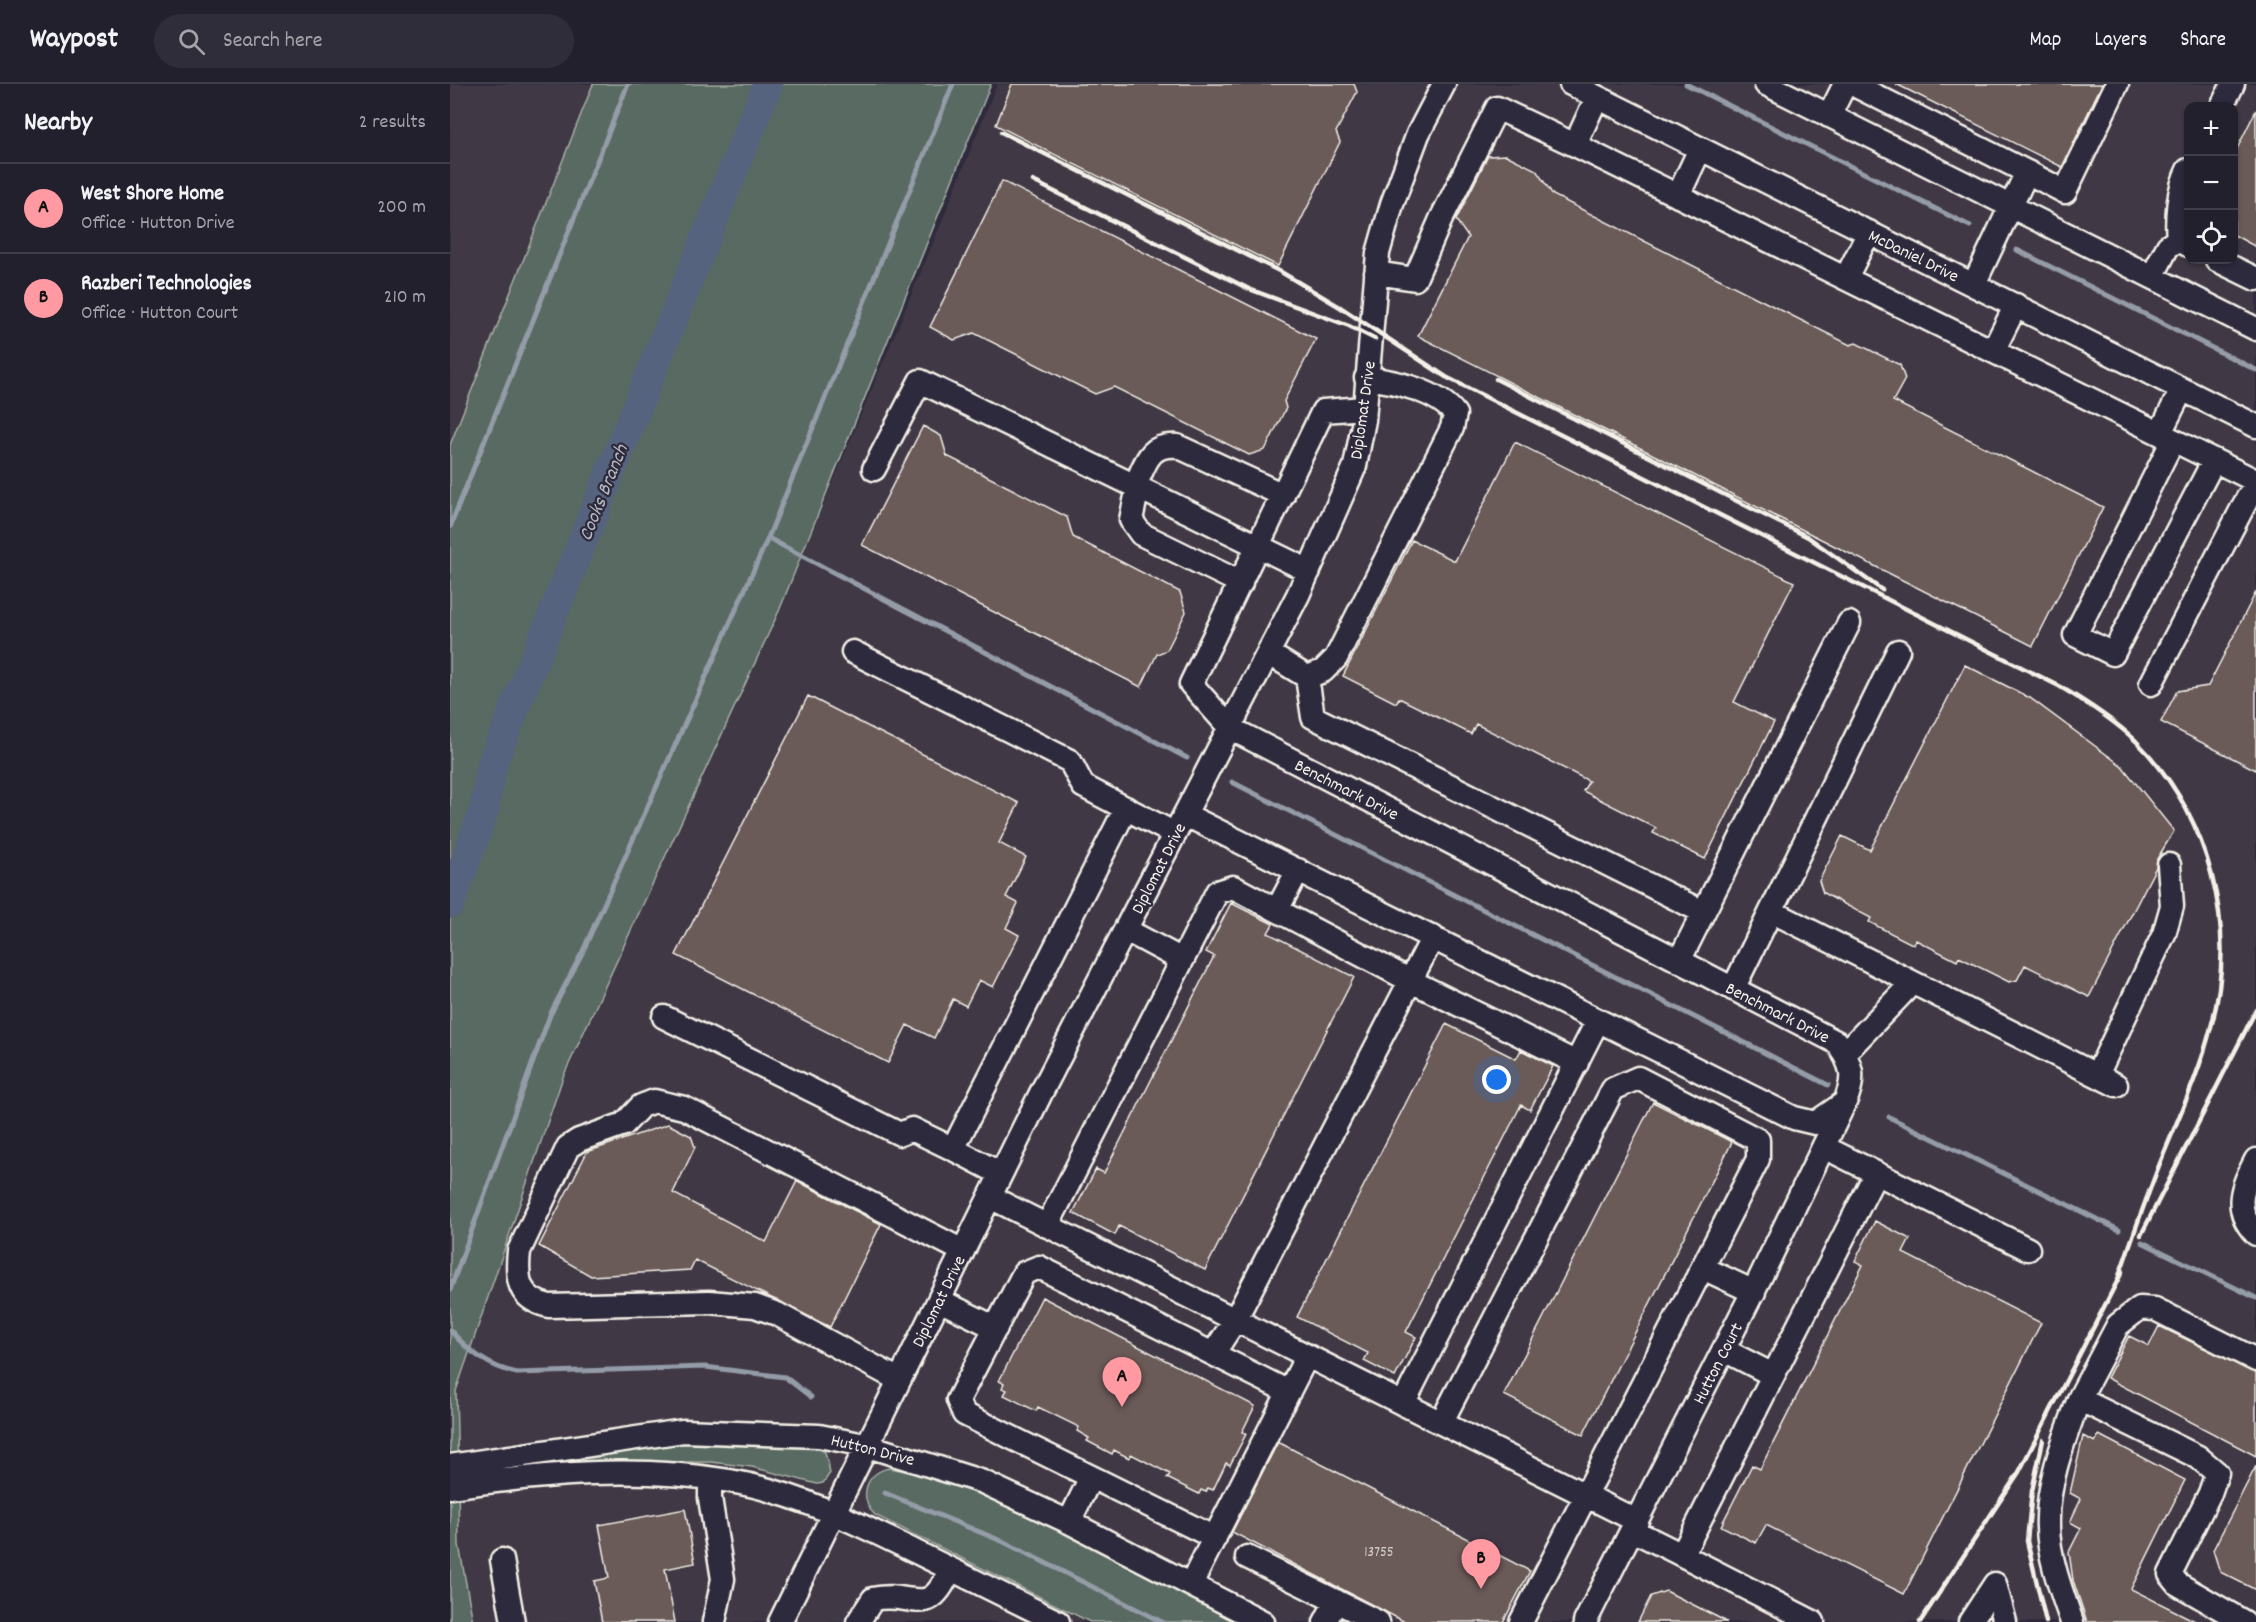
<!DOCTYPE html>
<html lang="en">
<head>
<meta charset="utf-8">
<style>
  :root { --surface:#23202e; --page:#2f2d3a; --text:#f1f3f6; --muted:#a3a3aa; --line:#403e4a; --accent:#ff9aa2 }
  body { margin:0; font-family:Dekko,sans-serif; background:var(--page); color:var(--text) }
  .controls { position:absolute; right:18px; top:18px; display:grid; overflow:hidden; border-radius:12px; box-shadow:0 2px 4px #0004 }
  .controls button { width:54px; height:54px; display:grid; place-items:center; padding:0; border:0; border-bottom:2px solid var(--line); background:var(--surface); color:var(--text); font:30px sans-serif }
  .you { position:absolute; left:1047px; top:996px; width:21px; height:21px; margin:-15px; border:4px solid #fff; border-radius:50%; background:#1a73e8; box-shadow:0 0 0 9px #1a73e833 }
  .badge { display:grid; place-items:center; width:39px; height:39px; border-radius:50%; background:var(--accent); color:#111; font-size:20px; font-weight:700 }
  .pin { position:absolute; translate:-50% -50px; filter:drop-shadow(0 2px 3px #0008) }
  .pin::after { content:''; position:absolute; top:32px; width:21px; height:18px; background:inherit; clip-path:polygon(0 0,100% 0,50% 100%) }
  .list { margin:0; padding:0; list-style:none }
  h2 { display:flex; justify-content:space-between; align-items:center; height:78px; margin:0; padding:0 24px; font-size:26px }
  h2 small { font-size:20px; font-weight:400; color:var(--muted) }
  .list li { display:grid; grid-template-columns:39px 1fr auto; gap:18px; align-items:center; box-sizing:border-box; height:90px; padding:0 24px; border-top:2px solid var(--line) }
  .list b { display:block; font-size:22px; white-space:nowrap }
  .list p { margin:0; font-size:20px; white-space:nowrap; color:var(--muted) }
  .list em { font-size:20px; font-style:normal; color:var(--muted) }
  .icon { flex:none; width:33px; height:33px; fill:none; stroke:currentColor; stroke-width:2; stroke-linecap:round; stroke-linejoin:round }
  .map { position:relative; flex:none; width:1806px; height:1538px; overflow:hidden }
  header { display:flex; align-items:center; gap:36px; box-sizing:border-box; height:84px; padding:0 30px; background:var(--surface); border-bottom:2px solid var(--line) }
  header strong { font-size:28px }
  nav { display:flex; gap:33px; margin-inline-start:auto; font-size:21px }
  .search { width:420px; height:54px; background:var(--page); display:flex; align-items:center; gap:15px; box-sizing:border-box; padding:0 21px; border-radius:33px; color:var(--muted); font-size:22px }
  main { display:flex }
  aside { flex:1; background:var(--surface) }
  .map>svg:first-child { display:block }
  .built { fill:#413845; fill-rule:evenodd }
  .green { fill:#596a62; stroke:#a6aea5; stroke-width:1.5 }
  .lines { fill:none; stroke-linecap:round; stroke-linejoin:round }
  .stream { stroke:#949ca8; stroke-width:5 }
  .river { stroke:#54647e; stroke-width:30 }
  .building { fill:#6a5a58; stroke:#f4f1e8; stroke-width:1.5 }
  .minor-casing { stroke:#f4f1e8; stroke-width:27 }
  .minor { stroke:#2f2a3d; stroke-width:22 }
  .rail { stroke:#f4f1e8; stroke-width:4.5 }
  .labels { text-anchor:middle; stroke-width:4.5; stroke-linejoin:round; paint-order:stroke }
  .number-label { font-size:15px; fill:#d2cbc4 }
  .street-label { font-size:18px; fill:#f4f1e8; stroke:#2f2a3d }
  .water-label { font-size:20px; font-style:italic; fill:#b4b9be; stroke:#2f2a3d }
</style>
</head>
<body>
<header>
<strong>Waypost</strong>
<div class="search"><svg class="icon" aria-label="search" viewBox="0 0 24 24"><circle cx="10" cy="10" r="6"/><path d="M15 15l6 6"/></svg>Search here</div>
<nav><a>Map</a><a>Layers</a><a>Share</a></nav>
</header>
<main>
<aside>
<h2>Nearby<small>2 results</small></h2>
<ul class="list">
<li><span class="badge">A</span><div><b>West Shore Home</b><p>Office · Hutton Drive</p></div><em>200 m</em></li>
<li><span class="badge">B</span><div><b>Razberi Technologies</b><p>Office · Hutton Court</p></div><em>210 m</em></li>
</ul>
</aside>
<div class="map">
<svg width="1806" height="1538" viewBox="0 0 1806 1538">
  <rect width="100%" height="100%" fill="#2f2a3d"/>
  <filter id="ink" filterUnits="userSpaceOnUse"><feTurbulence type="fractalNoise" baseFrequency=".0167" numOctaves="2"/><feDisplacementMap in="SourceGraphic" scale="12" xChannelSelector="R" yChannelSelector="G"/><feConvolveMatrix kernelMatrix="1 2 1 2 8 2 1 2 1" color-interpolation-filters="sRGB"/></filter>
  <g filter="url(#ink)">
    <!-- built -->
    <path class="built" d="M0 0H143L0 361Z
      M547 0H1806V1538H23L9 1461 6 1307 113 993 329 527 488 147ZM1738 22H1784V176H1738Z"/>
    <!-- green -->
    <path class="green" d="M143 0H541L329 527 113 993 6 1307 8 1392 239 1358 360 1360 375 1368 380 1389 373 1399 367 1400 302 1383 261 1378H136L8 1395 9 1461 23 1538H0V361Z
      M439 1384 490 1393 535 1409 795 1538H640L425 1431C408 1414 415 1389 439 1384Z"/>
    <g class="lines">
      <!-- stream -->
      <path class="stream" d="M1236 0 1520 142
        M1567 166 1806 286
        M0 443 178 0
        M318 454 737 674
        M782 698 1378 1001
        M1439 1033 1669 1146
        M1692 1158 1806 1214
        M0 1206 100 931 133 867 318 454 503 0
        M0 1246C19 1268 39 1283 67 1289L255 1283 335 1293 361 1313
        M435 1409 554 1458 712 1538"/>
      <!-- river -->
      <path class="river" d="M0 820 34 726 42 680 318 0"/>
    </g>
    <!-- building -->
    <path class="building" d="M562 0H904L907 8 886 48 890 58 828 182 546 41Z
      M1446 0H1652L1612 83Z
      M1806 26V163L1784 151V71Z
      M1056 71 1086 86 1103 111 1400 261 1406 259 1450 281 1455 295 1443 317 1653 423 1583 562 968 252 1018 153 1006 136 1038 72Z
      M552 97 866 255 834 317 836 324 815 366 799 371 664 303 645 310 524 249 504 256 480 243Z
      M473 342 491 352 497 372 617 433 623 453 730 508 736 528 717 566 707 570 691 603 412 461Z
      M1065 358 1344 498 1284 618 1324 638 1255 775 1203 749 1206 744 1133 707 1139 697 1026 640 1021 650 949 614 946 619 893 592 962 456 1005 477Z
      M1806 508V686L1711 638 1727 607 1758 602Z
      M1515 581 1580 614 1672 682 1724 747 1707 775 1706 783 1639 913 1575 881 1567 896 1559 898 1509 873 1507 877 1466 856 1464 861 1419 838 1421 834 1373 809 1369 797 1392 752 1420 766Z
      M358 612 569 719 549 759 576 773 556 813 568 819 556 844 569 851 543 903 529 896 516 922 503 915 484 954 457 941 438 979 226 871Z
      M781 819 823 840 818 849 904 893 755 1186 669 1142 665 1151 623 1129 646 1085 654 1089 764 872 756 868Z
      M996 940 1066 975 1071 966 1103 982 1080 1026 1071 1021 956 1248 966 1253 945 1293 914 1277 918 1269 847 1233Z
      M1203 1018 1282 1058 1133 1351 1054 1311Z
      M218 1040 241 1052 245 1063 223 1109 316 1158 347 1097 431 1140 380 1243 245 1176 240 1186 141 1192 89 1162 137 1068Z
      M1425 1137 1460 1155 1453 1169 1591 1239 1454 1510 1316 1441 1306 1459 1271 1442 1302 1381 1310 1385 1413 1181 1405 1177Z
      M592 1213 805 1322 792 1348 796 1350 780 1381 776 1379 763 1406 758 1404 756 1408 751 1406 749 1410 717 1394 720 1390 681 1370 679 1374 664 1366 662 1370 637 1357 639 1354 627 1347 629 1343 588 1323 586 1327 554 1311 557 1306 552 1304 554 1299 549 1297Z
      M1709 1242 1806 1289V1372L1657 1294 1679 1252 1699 1262Z
      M1649 1351 1735 1396 1681 1505 1747 1538H1637L1623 1496 1619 1468 1631 1444 1620 1438 1631 1415 1620 1409 1633 1352 1645 1358Z
      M828 1358 1080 1487 1053 1538H955L782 1448Z
      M1806 1382V1506L1770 1488 1763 1466Z
      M235 1425 245 1479 215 1485 225 1538H152L144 1497 159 1494 149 1441Z
      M1216 1507 1277 1538H1188L1201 1512Z"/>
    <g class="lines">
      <defs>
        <path id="minor" d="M1121 0 1806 342
          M1316 0 1806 245
          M1402 0 1577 88
          M1772 22 1783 0
          M1379 32 1395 0
          M1125 61 1806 397
          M1228 112 1250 65
          M1728 156C1726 134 1728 106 1738 86
          M1767 176 1806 195
          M926 189 965 195 991 135 1047 24 1125 61 1147 13
          M1702 193 1718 162 1728 156 1738 161
          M1396 194 1419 148
          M1524 200 1577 88 1615 108 1667 0
          M1543 267 1566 221
          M915 324 873 327 741 600 780 644 1388 959C1402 982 1406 992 1395 1018L1310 1194 1135 1538
          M1710 349 1732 305
          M1723 356 1625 551 1663 570 1764 376
          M424 385 470 297 859 487
          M685 402C696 379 698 360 727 362L833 411
          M688 403 681 436 691 450 791 499
          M403 568 620 677 633 702 725 750
          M818 569 857 593 863 633 1253 828
          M857 593 873 587 886 574 1002 344 1005 330C988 307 944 297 916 294
          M1701 600 1806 398
          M736 731 1344 1034 1365 1039 1394 1019
          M827 826 848 786
          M1321 827 1666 1001
          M676 846 732 876
          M1229 877 1399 539
          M1283 905 1448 567
          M214 933 450 1050 462 1045 503 1065 676 724
          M1394 970 1462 899
          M1647 991 1714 850 1722 822 1719 781
          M1374 1063 1578 1165
          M503 1065 551 1090
          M1806 1076C1792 1103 1782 1125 1806 1150
          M540 1113 1187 1437
          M597 1142 767 808 783 803 961 897 1127 979
          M1253 1184 1304 1208
          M489 1216 546 1244
          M1274 1266 1323 1291
          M763 1270 785 1236 983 853
          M449 1296 327 1230 305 1222 259 1218 99 1222C68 1215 66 1195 69 1167L118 1063 129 1056 174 1040 191 1022 204 1017 234 1024 513 1167
          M953 1320 1148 936
          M991 1339 1163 1005 1188 994 1308 1056V1075L1071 1538
          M0 1382 233 1347 369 1352 415 1361 533 1398 619 1438 813 1538
          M260 1395V1414L273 1495 264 1538
          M0 1403C95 1390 184 1381 280 1397 345 1408 407 1439 466 1468 513 1491 561 1515 608 1538
          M619 1438 641 1393
          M1182 1446 1232 1471 1426 1089
          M765 1454 514 1330 508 1316 574 1189 589 1183 839 1308
          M1232 1471 1363 1538
          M797 1473 928 1538
          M52 1476 63 1538
          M741 1500 857 1272
          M330 1538 591 1009 848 511 905 382 914 336 928 169 942 120 968 50 994 0
          M408 1538 423 1515C462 1506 479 1538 500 1485
          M875 1538 886 1517
          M1520 1538 1545 1500 1555 1538
          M1622 1538C1612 1509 1599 1475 1598 1444 1596 1400 1614 1356 1629 1315
          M1794 1538 1728 1500 1720 1490 1760 1409 1767 1389 1748 1373 1629 1315 1668 1241 1690 1224 1705 1225 1806 1276"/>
      </defs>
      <!-- minor casing -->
      <use href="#minor" class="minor-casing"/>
      <!-- minor -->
      <use href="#minor" class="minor"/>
      <!-- rail -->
      <path class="rail" d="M551 48 831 188 890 223 996 293 1609 602C1636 618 1663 635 1686 657 1759 730 1789 843 1761 943 1748 995 1724 1042 1705 1092 1692 1126 1680 1160 1668 1195
        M583 97 799 205 899 242 925 255
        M1046 295 1358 453 1432 506
        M1691 1151 1806 926
        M1593 1356 1582 1407 1577 1457 1596 1538
        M1470 1538 1569 1388 1672 1188"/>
    </g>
  </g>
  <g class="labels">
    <!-- number labels -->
    <g class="number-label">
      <text x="929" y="1472">13755</text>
    </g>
    <!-- street labels -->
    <g class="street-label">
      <text transform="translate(1464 171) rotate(26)" y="6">McDaniel Drive</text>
      <text transform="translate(912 326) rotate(-82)" y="6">Diplomat Drive</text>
      <text transform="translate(897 705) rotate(27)" y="6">Benchmark Drive</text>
      <text transform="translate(708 784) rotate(-63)" y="6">Diplomat Drive</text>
      <text transform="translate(1328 928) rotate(27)" y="6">Benchmark Drive</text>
      <text transform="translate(488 1217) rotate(-64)" y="6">Diplomat Drive</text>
      <text transform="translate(1267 1279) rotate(-63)" y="6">Hutton Court</text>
      <text transform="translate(423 1365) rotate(14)" y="6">Hutton Drive</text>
    </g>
    <!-- water labels -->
    <g class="water-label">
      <text transform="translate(152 408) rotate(-68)" y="7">Cooks Branch</text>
    </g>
  </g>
</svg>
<div class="controls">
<button>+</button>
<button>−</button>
<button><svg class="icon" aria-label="locate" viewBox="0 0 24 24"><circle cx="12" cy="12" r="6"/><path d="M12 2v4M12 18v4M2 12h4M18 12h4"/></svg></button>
</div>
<div class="you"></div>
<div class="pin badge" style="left:672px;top:1323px">A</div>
<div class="pin badge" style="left:1031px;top:1505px">B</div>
</div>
</main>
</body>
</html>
